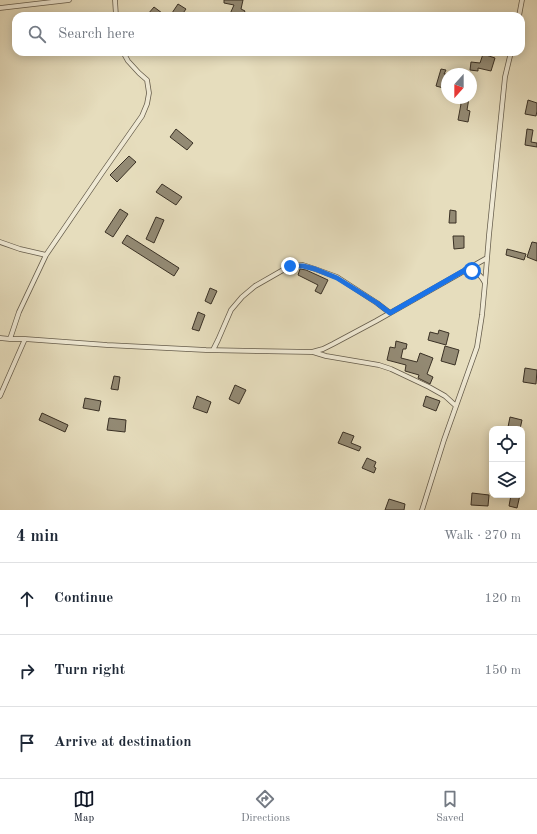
<!DOCTYPE html>
<html lang="en">
<head>
<meta charset="utf-8">
<style>
  :root { --surface:#fff; --page:#f6f6f7; --text:#1f2937; --muted:#747a83; --line:#e0e1e3; --accent:#111827 }
  body { margin:0; font-family:"Old Standard TT",serif; background:var(--page); color:var(--text) }
  .controls { position:absolute; right:12px; bottom:12px; display:grid; overflow:hidden; border-radius:8px; box-shadow:0 2px 10px #0003 }
  .controls button { width:36px; height:36px; display:grid; place-items:center; padding:0; border:0; border-bottom:1px solid var(--line); background:var(--surface); color:var(--text); font:20px sans-serif }
  .compass { position:absolute; left:441px; top:68px; width:36px; height:36px; border-radius:50%; background:var(--surface); box-shadow:0 2px 10px #0003; rotate:201deg }
  .stop { position:absolute; width:12px; height:12px; margin:-9px; border:3px solid #1a73e8; border-radius:50%; background:#fff }
  .stop.end { background:#1a73e8; border-color:#fff; box-shadow:0 1px 4px #0008 }
  .list { margin:0; padding:0; list-style:none }
  h2 { display:flex; justify-content:space-between; align-items:center; height:52px; margin:0; padding:0 16px; font-size:17px }
  h2 small { font-size:13px; font-weight:400; color:var(--muted) }
  .list li { display:grid; grid-template-columns:26px 1fr auto; gap:12px; align-items:center; box-sizing:border-box; height:72px; padding:0 16px; border-top:1px solid var(--line) }
  .list b { display:block; font-size:15px; white-space:nowrap }
  .list em { font-size:13px; font-style:normal; color:var(--muted) }
  .icon { flex:none; width:22px; height:22px; fill:none; stroke:currentColor; stroke-width:2; stroke-linecap:round; stroke-linejoin:round }
  .map { position:relative; flex:none; width:537px; height:510px; overflow:hidden }
  .search { position:absolute; background:var(--surface); box-shadow:0 2px 10px #0003; left:12px; right:12px; top:12px; height:44px; display:flex; align-items:center; gap:10px; box-sizing:border-box; padding:0 14px; border-radius:12px; color:var(--muted); font-size:15px }
  .sheet { height:268px; background:var(--surface) }
  nav { display:flex; justify-content:space-around; align-items:center; box-sizing:border-box; height:56px; border-top:1px solid var(--line); background:var(--surface); font-size:11px; color:var(--muted) }
  nav a { display:grid; justify-items:center; gap:2px }
  nav .on { color:var(--accent) }
  .map>svg:first-child { display:block }
  .building { fill:#938a74; stroke:#3a3125 }
  .lines { fill:none; stroke-linecap:round; stroke-linejoin:round }
  .street-casing { stroke:#655c4b; stroke-width:5.5 }
  .street { stroke:#efe9d4; stroke-width:4 }
  .route { stroke:#1a73e8; stroke-width:5 }
</style>
</head>
<body>
<div class="map">
<svg width="537" height="510" viewBox="0 0 537 510">
  <rect width="100%" height="100%" fill="#e6ddbd"/>
  <filter id="stains"><feTurbulence type="fractalNoise" baseFrequency=".005" numOctaves="4"/><feColorMatrix values="0 0 0 0 .2 0 0 0 0 .09 0 0 0 0 .02 0 0 0 .5 -.17"/></filter>
  <radialGradient id="worn" r=".72"><stop offset=".6" stop-color="#630" stop-opacity="0"/><stop offset="1" stop-color="#630" stop-opacity=".3"/></radialGradient>
  <!-- building -->
  <path class="building" d="M224 0H243L241 9 245 11 243 15 237 13 236 16 230 14 234 5 224 3Z
    M178 4 186 9 181 16H170Z
    M154 7 166 16H151L148 14Z
    M483 54 495 58 491 71 478 68V71L470 70 471 62 480 63Z
    M441 69 446 70 444 74H447V89L436 86Z
    M460 98H469L467 110 470 111 468 122 458 120 461 104 459 103Z
    M528 100 537 103V111L536 116 525 114Z
    M176 129 193 143 187 150 170 137Z
    M527 129 533 130 531 142 537 143V147L525 145Z
    M129 156 136 162 117 182 110 175Z
    M162 184 182 197 176 205 156 192Z
    M120 209 128 214 113 237 105 232Z
    M450 210 456 211V223H449Z
    M156 217 164 220 154 243 146 239Z
    M127 235 179 268 174 276 122 243Z
    M453 236H464V248L454 249Z
    M532 242 537 243V261L527 257Z
    M507 249 526 254 524 260 506 255Z
    M300 269 306 270 328 280 321 294 315 291 318 285 298 275Z
    M210 288 217 291 211 304 205 301Z
    M198 312 205 315 199 331 192 329Z
    M439 330 449 333 446 345 428 340 430 332 438 334Z
    M396 341 407 344 406 349H403L401 358 417 362 420 353 433 358 427 374 433 377 430 384 418 378 419 375 405 371 406 365 387 360 390 347 395 348Z
    M445 346 459 350 455 365 441 361Z
    M525 368 537 370 536 384 523 382Z
    M114 376 120 377 118 390 111 389Z
    M235 385 246 390 239 404 229 399Z
    M197 396 211 402 207 413 193 408Z
    M426 396 440 401 436 411 423 406Z
    M85 398 101 401 99 411 83 408Z
    M42 413 68 425 65 432 39 420Z
    M510 417 522 420 520 429 508 427Z
    M109 418 126 420 125 432 107 430Z
    M343 432 354 436 351 443 361 447 359 451 338 443Z
    M367 458 376 462 374 467 376 468 374 473 362 468Z
    M472 493 489 495 488 506 471 505Z
    M511 495H520L517 508 509 506Z
    M389 499 405 504 404 510H385Z"/>
  <g class="lines">
    <defs>
      <path id="street" d="M115 0 116 16
        M0 8 69 0
        M519 16 522 0
        M0 242 20 249 46 255
        M465 270C476 272 480 273 485 283
        M0 338 10 339H25L107 345 206 350 312 352 323 349 333 344 376 321 487 258
        M10 339 19 312 46 255 102 173 142 116 147 104 149 93 147 80 139 73 128 61 123 52
        M213 350 218 340 231 310 242 297 255 286 290 266 303 265 315 269 337 277 377 303 390 313
        M313 352 326 356 379 365 391 369 429 387 445 396 456 406
        M0 396 25 339
        M422 510 444 440 477 347 482 315 485 283 489 235 505 77 511 52"/>
    </defs>
    <!-- street casing -->
    <use href="#street" class="street-casing"/>
    <!-- street -->
    <use href="#street" class="street"/>
  </g>
  <g class="lines">
    <!-- route -->
    <path class="route" d="M290 266H303L315 269 337 278 377 303 390 313 465 270 472 271"/>
  </g>
  <rect width="100%" height="100%" filter="url(#stains)"/>
  <rect width="100%" height="100%" fill="url(#worn)"/>
</svg>
<div class="controls">
<button><svg class="icon" aria-label="locate" viewBox="0 0 24 24"><circle cx="12" cy="12" r="6"/><path d="M12 2v4M12 18v4M2 12h4M18 12h4"/></svg></button>
<button><svg class="icon" aria-label="layers" viewBox="0 0 24 24"><path d="M12 4l9 5-9 5-9-5zM3 14l9 5 9-5"/></svg></button>
</div>
<svg class="compass" viewBox="-18 -18 36 36"><path d="M0-13l5 13h-10z" fill="#e53935"/><path d="M0 13l5-13h-10z" fill="#747a83"/></svg>
<div class="stop" style="left:472px;top:271px"></div>
<div class="stop end" style="left:290px;top:266px"></div>
<div class="search"><svg class="icon" aria-label="search" viewBox="0 0 24 24"><circle cx="10" cy="10" r="6"/><path d="M15 15l6 6"/></svg>Search here</div>
</div>
<section class="sheet">
<h2>4 min<small>Walk · 270 m</small></h2>
<ul class="list">
<li><svg class="icon" aria-label="ahead" viewBox="0 0 24 24"><path d="M12 20V5M6 11l6-6 6 6"/></svg><div><b>Continue</b></div><em>120 m</em></li>
<li><svg class="icon" aria-label="right" viewBox="0 0 24 24"><path d="M7 20v-9h11M14 6l5 5-5 5"/></svg><div><b>Turn right</b></div><em>150 m</em></li>
<li><svg class="icon" aria-label="arrive" viewBox="0 0 24 24"><path d="M6 21V4h12l-3 4 3 4H6"/></svg><div><b>Arrive at destination</b></div></li>
</ul>
</section>
<nav>
<a class="on"><svg class="icon" aria-label="map" viewBox="0 0 24 24"><path d="M3 6l6-2 6 2 6-2v14l-6 2-6-2-6 2zM9 4v14M15 6v14"/></svg>Map</a>
<a><svg class="icon" aria-label="directions" viewBox="0 0 24 24"><path d="M12 3l9 9-9 9-9-9zM9 14v-3h6M13 9l2 2-2 2"/></svg>Directions</a>
<a><svg class="icon" aria-label="saved" viewBox="0 0 24 24"><path d="M7 4h10v16l-5-4-5 4z"/></svg>Saved</a>
</nav>
</body>
</html>
